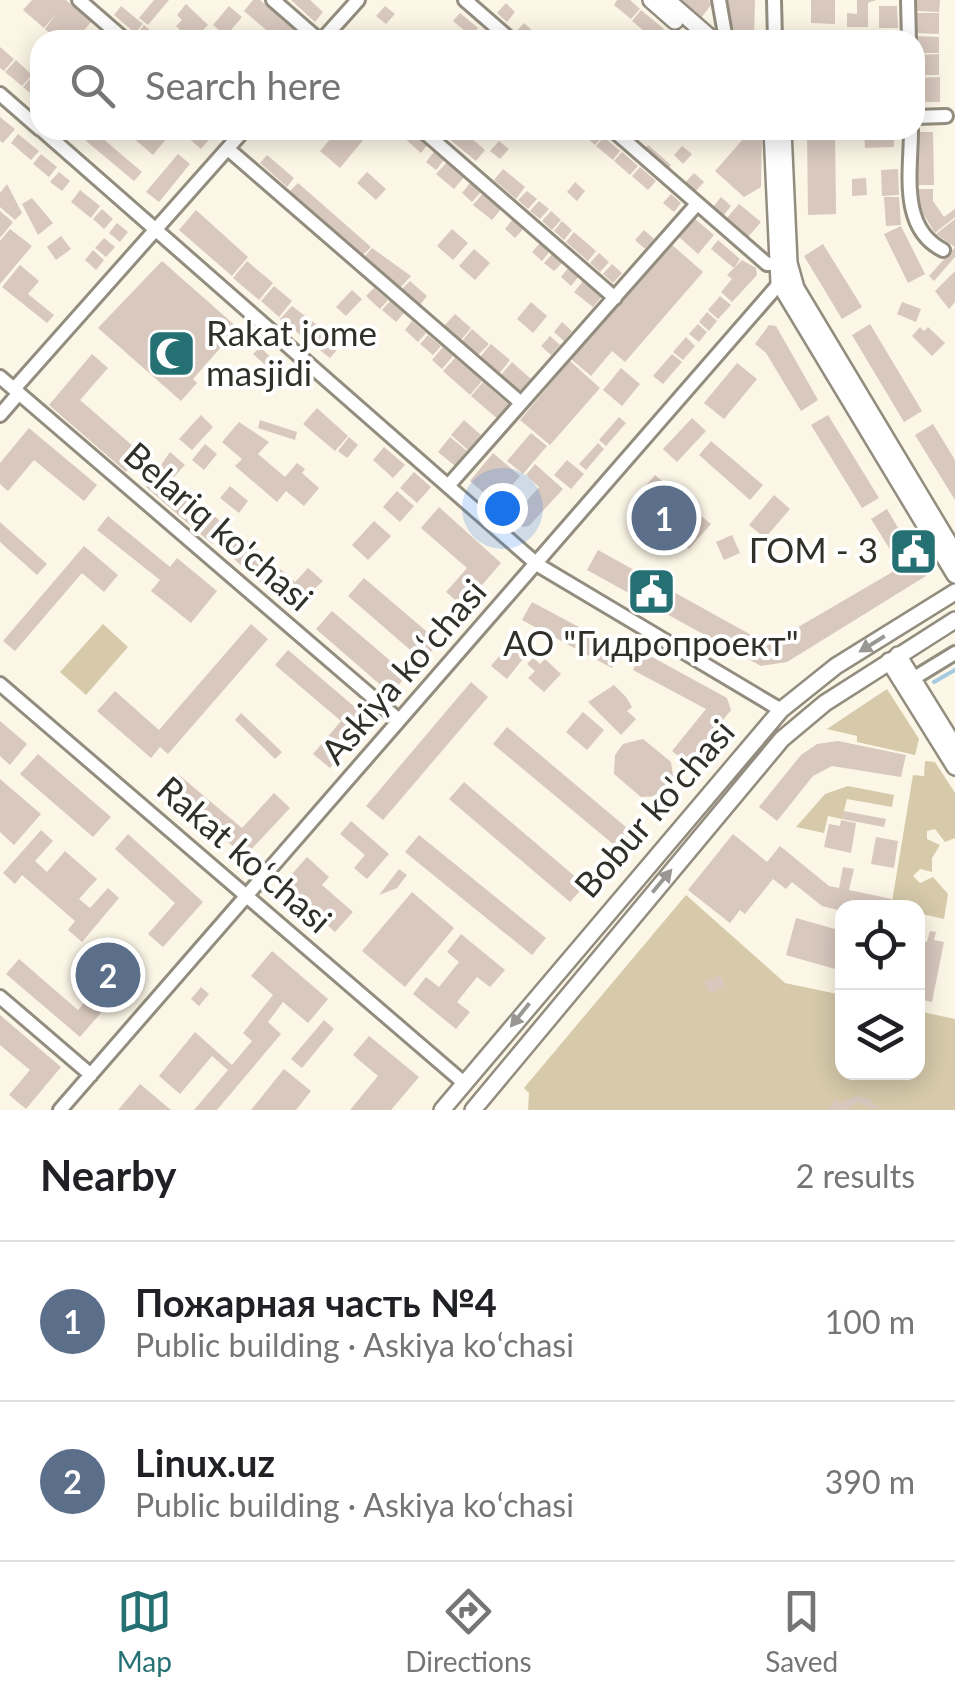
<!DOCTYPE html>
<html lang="en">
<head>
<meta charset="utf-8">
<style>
  :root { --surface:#fff; --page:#f2f2f2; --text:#202124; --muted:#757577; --line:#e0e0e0; --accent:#257073 }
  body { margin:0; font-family:Lato,sans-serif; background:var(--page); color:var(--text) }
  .controls { position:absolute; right:30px; bottom:30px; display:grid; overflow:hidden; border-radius:20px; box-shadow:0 5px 25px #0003 }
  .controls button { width:90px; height:90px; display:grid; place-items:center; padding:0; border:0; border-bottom:2px solid var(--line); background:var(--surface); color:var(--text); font:50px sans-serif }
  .you { position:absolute; left:502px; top:508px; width:35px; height:35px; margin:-25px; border:8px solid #fff; border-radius:50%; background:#1a73e8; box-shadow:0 0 0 15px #1a73e833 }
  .badge { display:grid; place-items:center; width:65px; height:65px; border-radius:50%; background:var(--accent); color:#fff; font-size:32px; font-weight:700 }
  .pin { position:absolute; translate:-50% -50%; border:5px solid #fff; box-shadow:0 2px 10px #0006 }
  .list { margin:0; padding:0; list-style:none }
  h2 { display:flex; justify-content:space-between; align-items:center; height:130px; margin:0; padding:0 40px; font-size:42px }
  h2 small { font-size:32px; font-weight:400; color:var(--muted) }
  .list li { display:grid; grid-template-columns:65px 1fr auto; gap:30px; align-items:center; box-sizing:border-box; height:160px; padding:0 40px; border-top:2px solid var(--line) }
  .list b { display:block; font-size:38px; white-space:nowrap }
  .list p { margin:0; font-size:32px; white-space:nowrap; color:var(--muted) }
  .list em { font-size:32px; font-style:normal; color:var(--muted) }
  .icon { flex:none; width:55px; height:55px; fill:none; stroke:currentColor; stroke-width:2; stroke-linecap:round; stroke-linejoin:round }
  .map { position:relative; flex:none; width:955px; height:1110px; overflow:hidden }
  .search { position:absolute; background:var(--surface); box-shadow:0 5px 25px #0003; left:30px; right:30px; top:30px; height:110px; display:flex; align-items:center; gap:25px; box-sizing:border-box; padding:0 35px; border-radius:30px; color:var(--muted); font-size:38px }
  .sheet { height:450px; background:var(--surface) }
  nav { display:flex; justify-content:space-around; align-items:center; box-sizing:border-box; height:140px; border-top:2px solid var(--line); background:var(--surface); font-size:28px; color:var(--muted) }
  nav a { display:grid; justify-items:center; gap:5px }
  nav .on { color:var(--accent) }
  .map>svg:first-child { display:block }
  .green { fill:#d6caaa }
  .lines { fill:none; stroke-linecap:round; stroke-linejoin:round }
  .stream { stroke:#a4cbe2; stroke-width:4 }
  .building { fill:#d8c8be }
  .minor-casing { stroke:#938d7f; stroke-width:18 }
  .major-casing { stroke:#938d7f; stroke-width:20 }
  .minor { stroke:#fff; stroke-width:12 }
  .major { stroke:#fff; stroke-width:15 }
  .oneway { fill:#989794 }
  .labels { text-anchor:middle; stroke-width:8; stroke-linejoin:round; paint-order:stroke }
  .poi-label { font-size:35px; fill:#312f29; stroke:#fff; text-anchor:start }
  .street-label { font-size:35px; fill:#312f29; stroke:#fff }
</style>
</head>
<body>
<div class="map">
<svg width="955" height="1110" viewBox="0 0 955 1110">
  <rect width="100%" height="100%" fill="#fcf6e6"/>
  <!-- green -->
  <path class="green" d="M103 624 128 647 86 695 60 672Z
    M887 689 919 739 915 755 857 742V736L827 729Z
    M925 761 935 762 955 793V838L945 842 935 829 927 831V839L940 845 932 858V872L920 869 913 876 920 883 933 877 948 894 944 919 918 913 912 902 901 900 899 907 891 908 913 775 924 776Z
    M848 786 894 795 892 807 847 799 842 819 828 816 824 833 796 827 825 794Z
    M686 895 785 983 842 995V1072H918V1011L955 1019V1110H528L529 1093 524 1088Z"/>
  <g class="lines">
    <!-- stream -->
    <path class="stream" d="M934 682 955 670"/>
  </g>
  <!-- building -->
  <path class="building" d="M32 0H66L91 22 76 40H58L45 29 55 15 44 28 23 10Z
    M154 0H169L148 25 139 18Z
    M253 0H260L304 38 278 40 244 11Z
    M291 0H310L323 12 315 22Z
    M617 0H630L640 9 631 19 614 5Z
    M682 0H709L711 5 701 18Z
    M727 0H755L754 39 735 40Z
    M811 0H835V24L811 23Z
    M857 0H876L868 3V27H847V13L857 14Z
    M915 0H940L939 12 915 11Z
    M506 3 515 12 507 22 497 13Z
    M186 4 208 25 197 36 194 33 188 40H177L183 33 176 26 182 20 177 15Z
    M121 6 143 24 135 33 114 15Z
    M229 6 242 17 226 36 213 25Z
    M385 6 395 14 386 24 376 16Z
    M879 6H897L898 28H879Z
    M641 10 664 29 655 40 632 21Z
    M460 13 478 28 471 36 453 21Z
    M915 13H939V34L915 33Z
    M524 23 534 32 526 40 515 33Z
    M144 25 158 37 155 40 137 34Z
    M915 36 939 37V53H915Z
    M0 47 14 59 4 71 0 68Z
    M939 54V75H916L915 55Z
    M16 60 32 75 22 86 5 72Z
    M38 70 40 98 38 100 23 87Z
    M940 77V102H917L916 78Z
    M0 117 15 129 3 143 0 141Z
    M138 130H156L166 139 153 155 132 137Z
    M179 130H217L201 149Z
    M338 130H353L364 139 340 168 320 151Z
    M409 130 427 145 421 153 403 137Z
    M447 130 464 132 485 150 476 161 443 134Z
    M578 130H596L603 136 595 145Z
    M751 130 762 135 761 187 744 197 715 171Z
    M807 130H835L836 214 808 215Z
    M864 130H894V147L865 148Z
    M94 131 142 172 134 181 86 141Z
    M916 132H933L934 185H916Z
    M18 134 39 151 31 160 11 143Z
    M604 137 620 151 613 160 596 146Z
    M499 141 509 149 500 159 490 151Z
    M648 145 671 165 666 171 643 151Z
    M682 146 692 154 683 164 674 155Z
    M434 152 444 160 436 170 426 162Z
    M622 152 638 166 630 175 614 161Z
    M41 154 57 167 49 177 33 164Z
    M178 154 190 164 159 202 146 192Z
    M267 155 294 178 287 187 260 163Z
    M447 162 464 177 454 189 436 174Z
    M640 167 656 181 648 190 632 176Z
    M503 169 525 187 516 199 494 180Z
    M898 169 899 195 882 196 881 170Z
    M59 172 70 181 62 191 50 182Z
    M367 172 386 189 376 200 357 183Z
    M694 173 704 182 695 192 685 183Z
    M866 178 867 195 852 196V179Z
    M575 182 585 191 577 201 567 192Z
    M298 183 371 247 363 255 290 191Z
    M470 183 481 192 472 202 462 193Z
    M7 184 22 213 15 220 0 207V193Z
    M917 189H933V201L944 217 955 209V217L935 233 916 202Z
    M80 190 100 206 91 218 71 202Z
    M527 191 537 199 528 209 518 200Z
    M483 193 501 209 492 220 473 205Z
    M671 194 681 203 674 212 663 203Z
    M721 197 731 206 723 216 713 207Z
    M884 197H899L901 225 886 226Z
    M32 198 53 223 38 235 22 204Z
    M539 201 549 209 540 219 530 211Z
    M739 204 761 222 748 237 726 219Z
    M102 209 113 219 104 229 93 219Z
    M196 210 248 257 232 276 179 230Z
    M0 211 13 222 0 238Z
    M551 211 561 220 552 230 542 221Z
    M694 218 714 235 698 254 678 236Z
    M513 219 524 228 515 238 505 229Z
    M955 219V247L936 234Z
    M562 221 572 230 564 240 554 231Z
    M117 223 128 232 120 242 109 233Z
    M901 226 925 274 908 283 884 234Z
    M10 229 32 246 0 284V241Z
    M452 229 468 243 453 260 437 246Z
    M644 230 654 239 645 249 635 240Z
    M574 232 596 251 588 261 566 242Z
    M61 236 71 249 56 260 47 247Z
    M104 238 115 247 106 257 95 248Z
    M718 240 740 259 734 268 711 249Z
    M541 242 550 251 542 261 532 252Z
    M671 244 703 272 625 362 612 351 591 376 571 359Z
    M823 244 862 307 842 319 804 256Z
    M955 247V257L934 281 929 276Z
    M372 248 411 276 400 288 365 256Z
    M474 249 490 263 475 280 459 266Z
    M93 250 104 260 96 270 85 260Z
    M553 253 563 262 554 271 544 263Z
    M599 253 609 262 600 272 590 263Z
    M742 260 756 268 757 275 732 302 721 292 732 279 727 275Z
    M162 261 238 328 193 379 197 383 181 401 98 328Z
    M247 261 273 283 259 300 233 278Z
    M612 264 622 273 613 283 603 274Z
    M20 265 39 281 28 294 54 315 47 323 2 287Z
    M569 267 579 276 571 286 561 277Z
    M955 271V302L949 309 935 291Z
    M584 280 602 296 593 307 574 292Z
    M410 281 427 296 420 305 402 289Z
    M274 286 292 301 279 317 261 301Z
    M374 288 388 300 380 309 366 296Z
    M352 290 362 299 346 316 336 307Z
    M720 296 731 305 718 319 708 310Z
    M390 301 404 313 396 322 382 310Z
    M531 302 547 316 533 333 517 319Z
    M902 302 921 309 916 322 897 314Z
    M292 306 325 331 318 342 326 332 341 345 330 358 280 319Z
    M707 312 717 321 709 331 699 322Z
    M455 314 471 328 461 340 444 326Z
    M412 321 426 333 418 342 405 330Z
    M562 322 572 331 564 341 554 332Z
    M698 324 707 332 699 342 689 334Z
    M870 324 922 411 904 422 852 335Z
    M769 325 776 326 818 400 801 411 766 353 755 344Z
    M920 327 924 331 928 327 945 343 932 356 912 336Z
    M472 329 489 344 478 355 462 341Z
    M428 335 441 346 433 355 420 344Z
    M550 336 560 345 551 355 541 346Z
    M686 337 695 346 683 360 673 352Z
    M491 344 510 360 499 374 480 357Z
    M260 347 277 363 271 370 253 354Z
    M443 347 453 356 442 369 432 360Z
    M92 354 108 368 80 400 141 453 126 472 49 405Z
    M672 354 682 362 663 384 653 376Z
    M455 358 482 381 470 395 443 371Z
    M570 361 600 388 550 445 520 420Z
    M512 362 531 379 520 392 501 375Z
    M737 363 757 379 724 419 704 403Z
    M621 368 640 384 622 406 603 390Z
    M483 382 510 406 499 420 471 396Z
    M317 408 348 436 335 451 303 424Z
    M201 415 213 427 192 450 179 439Z
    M828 415 879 498 862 508 811 425Z
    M619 417 626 423 606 446 599 440Z
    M692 418 706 431 677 462 663 449Z
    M260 420 297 432 295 440 258 428Z
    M464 420 481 435 468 450 451 435Z
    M239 422 269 442 258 454 285 477 297 463 305 469 302 473 319 488 304 506 286 491 277 502 235 466 242 459 222 442Z
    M933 424 955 460V500L915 435Z
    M29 428 97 485 84 501 34 460 8 491 0 484V463Z
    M531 433 547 446 523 474 507 461Z
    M349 437 358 445 347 458 338 451Z
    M450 437 467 451 455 466 438 452Z
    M711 441 763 485 750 500 699 455Z
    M598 443 604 449 586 470 579 464Z
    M205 444 217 454 204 470 192 460Z
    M384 447 405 465 393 478 373 460Z
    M170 452 185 465 172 479 227 527 212 544 146 487Z
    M493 453 520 476 512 485 521 492 516 498 524 504 539 487 526 475 535 464 563 489 529 526 523 527 470 481Z
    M567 460 584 474 571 489 554 475Z
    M414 472 431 487 417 503 400 488Z
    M655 475 667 485 662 491 694 520 699 514 711 524 689 549 633 500Z
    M230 486 248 501 239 513 220 498Z
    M397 491 414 506 400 522 383 507Z
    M774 495 790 509 765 538 749 525Z
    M439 507 501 563 463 607 446 592 467 568 421 528Z
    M887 509 926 576 787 662 761 666 587 570 598 550 762 641 776 640 901 567 871 519Z
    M108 516 170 567 177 558 217 591 191 623 151 591 160 580 97 530Z
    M374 521 391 536 368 560 352 545Z
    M0 522 47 564 37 575 0 542Z
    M241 535 295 582 308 568 323 581 291 610 226 552Z
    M732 535 740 553 724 560 716 542Z
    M84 546 118 575 104 592 82 573 15 651 3 641Z
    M364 578 439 642 423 661 348 596Z
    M532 602 622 650 612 668 522 620Z
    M332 611 407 675 391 694 316 629Z
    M251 624 268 639 168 754 160 747 151 758 97 711 115 691 159 730Z
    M517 634 533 646 507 679 491 666Z
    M288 650 370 720 330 768 313 754 341 721 275 665Z
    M643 652 727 698 731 710 688 764 672 751 706 709 633 670Z
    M533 658 540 664 545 659 561 674 544 692 528 678 535 671 527 664Z
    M471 682 488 697 383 820 366 806Z
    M614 685 626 697 632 707 627 711 636 719 621 735 588 702Z
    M583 712 604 730 587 750 566 732Z
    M241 713 282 752 275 759 235 720Z
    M0 721 27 744 10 765 0 756Z
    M507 727 633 833 619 849 493 744Z
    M643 739 671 762 674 783 663 796 641 797 614 774 615 755 623 744Z
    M838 741 906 755 901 777 832 766 813 776 777 821 759 807 801 755 817 744Z
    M38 754 111 817 93 837 20 774Z
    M179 775 242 828 274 793 290 808 245 856 165 790Z
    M0 779 41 814 14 845 0 832Z
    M464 782 585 885 570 902 449 799Z
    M844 811 886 819 884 827 842 819Z
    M841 820 856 823 851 853 824 847 829 824 840 826Z
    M351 821 389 854 367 879 354 868 365 855 340 834Z
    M41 830 53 841 35 861 47 872 65 851 97 879 79 899 90 908 108 888 119 898 82 942 68 930 75 921 22 875 15 884 3 873Z
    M128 834 203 902 163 947 148 934 175 903 115 849Z
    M733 834 767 862 780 846 829 886 839 888 843 867 854 869 849 890 892 899 891 908 842 911 822 906 792 882 786 889 773 879 745 914 740 910 730 923 688 890Z
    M419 835 546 938 532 955 405 852Z
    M876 837 898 841 894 868 871 864Z
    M307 857 329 877 322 885 353 912 335 932 282 885Z
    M399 869 407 875 397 888 379 895Z
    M412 892 454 928 405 987 362 951Z
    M796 918 842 931V971L786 955Z
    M930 931 936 932 934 940 944 942 932 1002 918 999V940L927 942Z
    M461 934 505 970 490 987 477 977 457 1002 470 1012 456 1029 413 994 426 977 439 987 459 962 447 952Z
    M272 951 328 999 308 1023 283 1002 268 1022 281 1034 217 1110H194L228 1070 212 1056 180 1094 159 1076 195 1032 232 1065 252 1041 243 1033 273 995 251 976Z
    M19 959 78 1010 108 975 123 987 80 1037 6 974Z
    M720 975 725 987 710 994 704 982Z
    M201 987 209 994 199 1006 191 999Z
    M0 1015 61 1067 26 1109 9 1095 30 1070 0 1045Z
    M324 1020 334 1029 302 1068 291 1059Z
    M369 1036 419 1077 391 1110H350L378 1076 353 1055Z
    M284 1069 311 1091 296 1110H251Z
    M140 1084 171 1110H118Z
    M857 1096 870 1099 879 1110 857 1103 848 1110H828L835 1099 841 1102Z"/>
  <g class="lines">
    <defs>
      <path id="minor" d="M79 0 125 40
        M273 0 319 40
        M465 0 511 40
        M719 0 726 40
        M774 0 775 40
        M908 0 909 40
        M322 40 358 0
        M0 94 40 129
        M915 117 946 116
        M42 130 538 565 781 710
        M422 130 615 298
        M613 130 767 264 785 263
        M911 130C911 171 899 228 943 250
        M228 149 520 402
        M0 377 399 720
        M14 389 244 130
        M0 415 19 393
        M448 486 697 204
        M906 683 955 653
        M0 684 464 1083
        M0 997 91 1075
        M60 1110 785 277"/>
      <path id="major" d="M651 0 675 21
        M667 0 713 40
        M772 130 779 283 955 575
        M783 130 789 263 796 288 955 553
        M898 655 955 747
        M889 661 955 767
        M442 1110 781 710 836 666 955 592
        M473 1110 782 739 825 703 955 620"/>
    </defs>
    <!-- minor casing -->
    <use href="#minor" class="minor-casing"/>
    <!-- major casing -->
    <use href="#major" class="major-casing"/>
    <!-- minor -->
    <use href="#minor" class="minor"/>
    <!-- major -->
    <use href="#major" class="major"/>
  </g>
  <!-- one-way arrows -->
  <defs><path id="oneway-solid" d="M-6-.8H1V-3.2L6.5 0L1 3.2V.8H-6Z" transform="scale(2.5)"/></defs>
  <g class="oneway">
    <use href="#oneway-solid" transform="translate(872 644) rotate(148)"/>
    <use href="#oneway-solid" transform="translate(662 881) rotate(-50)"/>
    <use href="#oneway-solid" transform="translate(520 1015) rotate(129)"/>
  </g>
  <!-- icons -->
  <defs>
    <symbol id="mosque-square" viewBox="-11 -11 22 22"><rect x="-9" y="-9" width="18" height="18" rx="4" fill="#257073" stroke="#fff"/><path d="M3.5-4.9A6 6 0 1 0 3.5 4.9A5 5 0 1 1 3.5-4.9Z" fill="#fff"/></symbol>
    <symbol id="civic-square" viewBox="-11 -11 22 22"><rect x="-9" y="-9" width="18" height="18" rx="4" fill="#257073" stroke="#fff"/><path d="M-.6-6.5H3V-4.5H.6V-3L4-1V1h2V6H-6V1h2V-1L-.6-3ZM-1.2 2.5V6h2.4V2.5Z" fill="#fff"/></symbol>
  </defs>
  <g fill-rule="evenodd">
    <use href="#mosque-square" x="144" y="326" width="55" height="55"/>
    <use href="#civic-square" x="886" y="524" width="55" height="55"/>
    <use href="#civic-square" x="624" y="564" width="55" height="55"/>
  </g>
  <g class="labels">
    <!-- poi labels -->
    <g class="poi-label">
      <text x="206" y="346">Rakat jome<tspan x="206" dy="40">masjidi</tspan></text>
      <text x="878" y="563" text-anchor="end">ГОМ - 3</text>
      <text x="651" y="656" text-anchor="middle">АО "Гидропроект"</text>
    </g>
    <!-- street labels -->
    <g class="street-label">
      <text transform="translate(218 527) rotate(41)" y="12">Belariq ko'chasi</text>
      <text transform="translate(404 672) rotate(-49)" y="12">Askiya koʻchasi</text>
      <text transform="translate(655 809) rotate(-49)" y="12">Bobur ko'chasi</text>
      <text transform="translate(244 855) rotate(41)" y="12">Rakat koʻchasi</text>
    </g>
  </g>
</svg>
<div class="controls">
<button><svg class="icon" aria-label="locate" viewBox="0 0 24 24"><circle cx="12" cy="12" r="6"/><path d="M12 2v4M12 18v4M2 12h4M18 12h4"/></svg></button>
<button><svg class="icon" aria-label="layers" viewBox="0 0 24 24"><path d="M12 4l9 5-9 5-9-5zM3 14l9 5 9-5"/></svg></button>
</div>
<div class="you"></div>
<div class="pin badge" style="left:664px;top:518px;background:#5c6f8a">1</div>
<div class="pin badge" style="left:108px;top:975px;background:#5c6f8a">2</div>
<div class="search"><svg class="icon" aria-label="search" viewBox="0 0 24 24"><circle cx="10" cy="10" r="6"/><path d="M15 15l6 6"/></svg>Search here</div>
</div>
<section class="sheet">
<h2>Nearby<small>2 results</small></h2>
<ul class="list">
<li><span class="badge" style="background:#5c6f8a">1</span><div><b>Пожарная часть №4</b><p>Public building · Askiya koʻchasi</p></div><em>100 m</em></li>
<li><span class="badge" style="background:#5c6f8a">2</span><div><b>Linux.uz</b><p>Public building · Askiya koʻchasi</p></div><em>390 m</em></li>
</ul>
</section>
<nav>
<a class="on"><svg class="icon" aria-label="map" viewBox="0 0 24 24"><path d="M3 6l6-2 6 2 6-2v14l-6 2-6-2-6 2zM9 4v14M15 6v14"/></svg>Map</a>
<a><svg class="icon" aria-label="directions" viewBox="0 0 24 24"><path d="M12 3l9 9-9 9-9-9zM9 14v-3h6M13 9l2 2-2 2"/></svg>Directions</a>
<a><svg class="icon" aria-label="saved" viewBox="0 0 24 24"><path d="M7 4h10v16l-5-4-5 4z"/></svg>Saved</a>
</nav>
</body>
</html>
